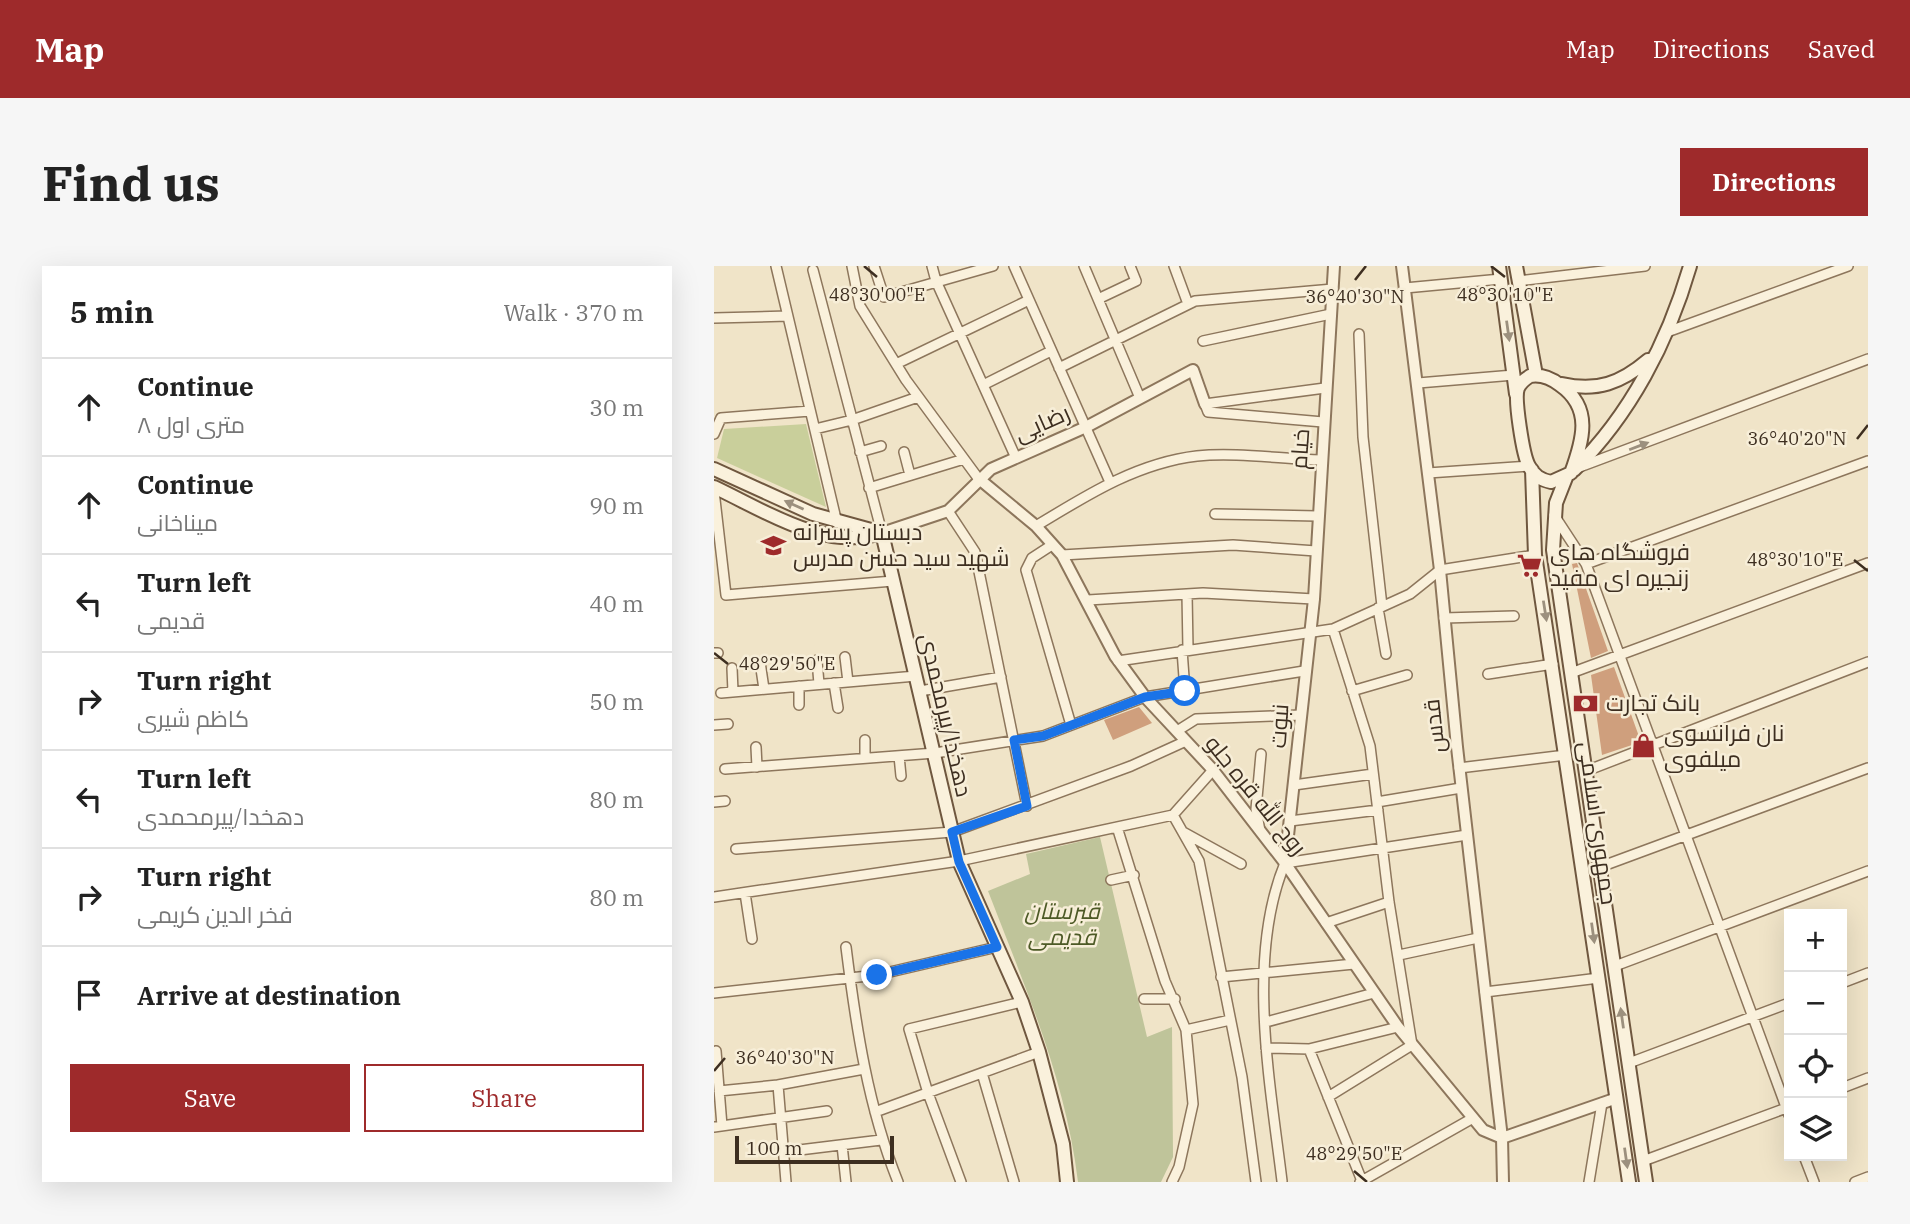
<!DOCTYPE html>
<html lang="en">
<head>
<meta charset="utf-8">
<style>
  :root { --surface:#fff; --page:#f6f6f6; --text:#222; --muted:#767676; --line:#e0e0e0; --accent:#9e2a2b }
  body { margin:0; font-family:"IBM Plex Serif",Cairo,serif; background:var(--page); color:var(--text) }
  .controls { position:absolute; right:21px; bottom:21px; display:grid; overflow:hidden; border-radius:0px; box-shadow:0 7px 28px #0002 }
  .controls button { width:63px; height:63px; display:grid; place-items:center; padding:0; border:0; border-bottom:2px solid var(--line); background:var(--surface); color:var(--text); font:35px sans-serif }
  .scale { position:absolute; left:21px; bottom:18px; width:159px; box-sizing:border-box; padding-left:7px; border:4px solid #3d2e20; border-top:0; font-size:19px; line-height:24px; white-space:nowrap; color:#3d2e20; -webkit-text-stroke:5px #f7eed8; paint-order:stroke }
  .stop { position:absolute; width:21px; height:21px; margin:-16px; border:5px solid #1a73e8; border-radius:50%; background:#fff }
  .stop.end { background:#1a73e8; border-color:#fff; box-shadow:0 2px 7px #0008 }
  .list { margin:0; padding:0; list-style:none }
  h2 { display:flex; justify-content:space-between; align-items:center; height:91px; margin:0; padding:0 28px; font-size:30px }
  h2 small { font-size:23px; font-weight:400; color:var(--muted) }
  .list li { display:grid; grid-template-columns:46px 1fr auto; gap:21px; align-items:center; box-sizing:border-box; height:98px; padding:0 28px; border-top:2px solid var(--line) }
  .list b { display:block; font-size:26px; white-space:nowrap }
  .list p { margin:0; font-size:23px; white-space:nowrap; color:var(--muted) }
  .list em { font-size:23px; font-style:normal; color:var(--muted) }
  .actions { display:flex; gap:14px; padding:21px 28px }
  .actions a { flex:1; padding:16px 0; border:2px solid var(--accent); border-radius:0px; text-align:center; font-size:24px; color:var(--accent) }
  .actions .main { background:var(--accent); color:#fff }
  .icon { flex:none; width:38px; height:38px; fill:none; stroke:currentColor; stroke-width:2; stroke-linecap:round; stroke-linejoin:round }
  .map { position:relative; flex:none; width:1154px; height:916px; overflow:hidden; border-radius:0px }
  header { display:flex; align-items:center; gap:42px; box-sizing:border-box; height:98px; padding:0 35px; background:var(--accent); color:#fff }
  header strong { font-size:33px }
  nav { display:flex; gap:38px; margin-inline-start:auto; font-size:24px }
  .intro { display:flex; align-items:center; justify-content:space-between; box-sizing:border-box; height:168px; padding:0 42px }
  h1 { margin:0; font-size:49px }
  .button { padding:18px 32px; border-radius:0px; background:var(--accent); color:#fff; font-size:24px; font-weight:700 }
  main { display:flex; gap:42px; padding:0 42px }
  aside { flex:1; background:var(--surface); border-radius:0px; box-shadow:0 7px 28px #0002 }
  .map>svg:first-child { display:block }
  .green { fill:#c9cf9b }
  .cemetery { fill:#bfc49a }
  .building { fill:#cf9f7d }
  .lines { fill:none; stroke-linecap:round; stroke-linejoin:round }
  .minor-casing { stroke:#8d765c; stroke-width:12 }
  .tertiary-casing { stroke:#8d765c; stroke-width:14 }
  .secondary-casing { stroke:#6f573f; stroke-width:16 }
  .minor { stroke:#faf1dc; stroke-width:9 }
  .tertiary { stroke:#faf1dc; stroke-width:10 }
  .secondary { stroke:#faf1dc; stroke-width:12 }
  .oneway { fill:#9c907e }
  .route { stroke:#1a73e8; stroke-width:9 }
  .ticks { fill:none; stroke:#3d2e20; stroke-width:2.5 }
  .labels { text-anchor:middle; stroke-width:5; stroke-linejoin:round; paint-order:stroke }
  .street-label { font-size:23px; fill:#3d2e20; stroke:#f7eed8 }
  .poi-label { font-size:23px; fill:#3d2e20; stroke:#f7eed8; text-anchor:start }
  .park-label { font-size:23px; font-style:italic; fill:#4d5a26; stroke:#f7eed8 }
  .ticks-label { font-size:18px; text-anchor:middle; fill:#3d2e20; stroke:#f7eed8; stroke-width:5; stroke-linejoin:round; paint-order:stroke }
</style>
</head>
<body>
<header>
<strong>Map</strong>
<nav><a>Map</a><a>Directions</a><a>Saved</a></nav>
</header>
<div class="intro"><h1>Find us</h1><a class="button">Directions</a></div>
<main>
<aside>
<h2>5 min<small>Walk · 370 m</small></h2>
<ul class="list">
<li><svg class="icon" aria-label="ahead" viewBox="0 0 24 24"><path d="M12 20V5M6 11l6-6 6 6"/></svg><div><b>Continue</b><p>۸ متری اول</p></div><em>30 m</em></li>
<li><svg class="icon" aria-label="ahead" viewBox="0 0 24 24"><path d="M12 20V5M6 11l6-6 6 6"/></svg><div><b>Continue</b><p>میناخانی</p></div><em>90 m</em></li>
<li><svg class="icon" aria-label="left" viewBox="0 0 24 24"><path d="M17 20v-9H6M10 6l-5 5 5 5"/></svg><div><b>Turn left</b><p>قدیمی</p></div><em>40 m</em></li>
<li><svg class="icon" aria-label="right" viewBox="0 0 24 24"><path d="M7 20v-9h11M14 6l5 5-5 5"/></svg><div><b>Turn right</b><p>کاظم شیری</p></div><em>50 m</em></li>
<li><svg class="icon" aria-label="left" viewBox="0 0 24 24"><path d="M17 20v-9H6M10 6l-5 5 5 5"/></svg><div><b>Turn left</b><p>دهخدا/پیرمحمدی</p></div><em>80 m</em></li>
<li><svg class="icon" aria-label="right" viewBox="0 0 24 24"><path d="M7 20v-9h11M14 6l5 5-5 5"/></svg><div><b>Turn right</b><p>فخر الدین کریمی</p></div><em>80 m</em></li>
<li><svg class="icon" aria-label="arrive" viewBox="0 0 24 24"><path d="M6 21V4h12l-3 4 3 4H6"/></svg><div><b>Arrive at destination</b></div></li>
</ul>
<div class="actions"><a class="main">Save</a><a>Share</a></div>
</aside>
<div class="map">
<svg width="1154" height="916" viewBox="0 0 1154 916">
  <rect width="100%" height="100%" fill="#f0e4c8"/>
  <!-- green -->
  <path class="green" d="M92 158 112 241 3 192 10 163Z"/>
  <!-- cemetery -->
  <path class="cemetery" d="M386 571 433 771 458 761 459 891 447 916H364C352 814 311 721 274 625L316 608 312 588Z"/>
  <!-- building -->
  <path class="building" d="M863 297 894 385 877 392 858 298Z
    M900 401 927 476 888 489 877 409Z
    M425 441 438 457 399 474 390 454Z"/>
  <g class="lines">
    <defs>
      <path id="minor" d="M62 0 123 257
        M138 0 146 40 192 114 264 212
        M160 0 170 31 279 0
        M218 0 222 15 302 192
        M300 0 396 216
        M370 0 426 132
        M460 0 474 38
        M99 4 168 267
        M804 15 931 0
        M691 22 787 13
        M384 33 422 15 416 0
        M0 52 74 50
        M953 66 1134 0
        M645 68 649 171 668 340
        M489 75 617 48
        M182 98 315 34
        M345 102 481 35 619 23
        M704 117 800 109
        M269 119 337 85
        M609 156 494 146 491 138 611 122
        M101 163 138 154 204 131
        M0 168 7 152 96 145
        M146 186 167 180
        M190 186 196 209
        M863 202 1154 93
        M714 207 815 200
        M155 222 250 193
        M0 225 12 329 179 315
        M234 245 261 286 313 540
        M501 248 603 250
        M840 249 872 298 1075 849
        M322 260C373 229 423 197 483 190 521 186 568 193 607 194
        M338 279 318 292 312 304 357 459
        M348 289 519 279 602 285
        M872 298 1154 195
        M473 328 474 383
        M374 334 489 327 600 333
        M664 342 672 388
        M730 352 800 350
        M468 384 471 425
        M0 387H4
        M131 391 134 416
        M103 394 105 418
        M404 395 619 363 696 328 726 304 821 289
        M46 396 50 423
        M18 402 19 426
        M857 407 1154 297
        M774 408 839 398
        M120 417 124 442
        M206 425 287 411
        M638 425 693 409
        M7 427 202 410
        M85 439V420
        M0 459 14 458
        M463 465 482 453 587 449
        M151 474V492
        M42 481 43 501
        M185 490 187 510
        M745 502 852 489
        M11 503 221 487 329 470 431 431 590 405
        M872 505 1154 396
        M580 519 659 508
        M0 536 11 535
        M663 536 747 522
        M459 549 485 595 528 811 542 916
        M576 555 664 544
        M403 561 451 715 472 764 479 838 465 901 458 916
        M546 565 542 543 547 488
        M469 566 527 598
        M22 583 238 566 417 500 472 475
        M886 601 1154 502
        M397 614 420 609
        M31 627 38 673
        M0 631 245 595 459 549 499 504
        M612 657 675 636
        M132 681C142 761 154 841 184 916
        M685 689 764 672
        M901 700 1154 605
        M507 711 640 698
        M1128 717 1154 707
        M771 726 885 712
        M0 727 163 709 283 681
        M430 733H461
        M552 756 660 727
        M472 764 516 754
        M552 782 595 783 684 761
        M595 783 648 915
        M2 785 8 860
        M915 797 1075 737
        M268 807 300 916
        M1128 822 1154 812
        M5 825 64 819
        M614 831 698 779 675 636 656 480 619 363
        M161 846 325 786
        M0 861 113 845
        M128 879 132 916
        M69 886 167 874
        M1090 890 1100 916
        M929 895 1075 841
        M568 915C556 816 532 691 571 597L753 569
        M72 916 64 819 150 803
        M247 916 214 827 195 763 308 736
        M646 916 759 852
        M875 916 888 837
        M1141 916 1154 911"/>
      <path id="tertiary" d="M688 0 726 304 743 481 788 872 789 916
        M264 212 322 260 348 289 401 390 431 431 499 504 571 597 684 761 769 864 788 872
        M168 267 234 245 277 203 372 161 479 104 491 138
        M571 597 600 333 620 0
        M788 872 903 832"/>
      <path id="secondary" d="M785 0 802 128
        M802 0 822 109
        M816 110C827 108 837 112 846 119 879 142 869 174 857 207L837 216C827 214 820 210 815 200 809 190 800 132 804 122 807 116 811 113 816 110Z
        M848 118C883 126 907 117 934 94
        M0 203 99 248 168 267
        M818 204 821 289 915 916
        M860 204C916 149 954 76 976 0
        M853 209 842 237 839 284 932 916
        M0 221C51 245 107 283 164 268
        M168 267 245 595 308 736 325 786 349 878 353 916"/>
    </defs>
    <!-- minor casing -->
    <use href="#minor" class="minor-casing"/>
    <!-- tertiary casing -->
    <use href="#tertiary" class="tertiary-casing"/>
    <!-- secondary casing -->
    <use href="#secondary" class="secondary-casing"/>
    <!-- minor -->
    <use href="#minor" class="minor"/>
    <!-- tertiary -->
    <use href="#tertiary" class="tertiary"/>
    <!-- secondary -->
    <use href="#secondary" class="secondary"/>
  </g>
  <!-- one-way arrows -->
  <defs><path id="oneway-solid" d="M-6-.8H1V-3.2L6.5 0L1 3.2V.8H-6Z" transform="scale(1.75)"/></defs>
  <g class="oneway">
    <use href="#oneway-solid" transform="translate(794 65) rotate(82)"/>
    <use href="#oneway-solid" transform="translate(925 180) rotate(-21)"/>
    <use href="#oneway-solid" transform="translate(80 239) rotate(-156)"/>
    <use href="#oneway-solid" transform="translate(831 345) rotate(81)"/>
    <use href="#oneway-solid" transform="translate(879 667) rotate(82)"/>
    <use href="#oneway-solid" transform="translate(908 752) rotate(-98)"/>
    <use href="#oneway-solid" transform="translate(912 892) rotate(82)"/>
  </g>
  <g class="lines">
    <!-- route -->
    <path class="route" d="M163 709 283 681 245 596 238 566 313 540 300 474 329 470 431 431 471 425"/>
  </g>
  <!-- ticks -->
  <path class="ticks" d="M150 0 163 11M777 0 791 11M641 14 652 0M1143 173 1154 159M1140 294 1154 305M0 387 14 398M0 805 11 792M640 905 653 916"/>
  <!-- icons -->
  <defs>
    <symbol id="school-bare" viewBox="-9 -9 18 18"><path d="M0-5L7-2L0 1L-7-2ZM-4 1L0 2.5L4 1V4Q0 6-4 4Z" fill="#9e2a2b" stroke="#f7eed8" stroke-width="2.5" paint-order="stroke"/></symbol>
    <symbol id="supermarket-bare" viewBox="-9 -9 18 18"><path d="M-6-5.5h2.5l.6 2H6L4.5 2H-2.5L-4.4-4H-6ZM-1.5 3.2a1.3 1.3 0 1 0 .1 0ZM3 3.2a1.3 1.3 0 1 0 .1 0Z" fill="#9e2a2b" stroke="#f7eed8" stroke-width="2.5" paint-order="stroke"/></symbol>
    <symbol id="bank-bare" viewBox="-9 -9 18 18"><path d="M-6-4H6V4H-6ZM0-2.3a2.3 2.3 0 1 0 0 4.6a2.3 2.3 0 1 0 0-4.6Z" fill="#9e2a2b" stroke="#f7eed8" stroke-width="2.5" paint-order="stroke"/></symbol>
    <symbol id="shop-bare" viewBox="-9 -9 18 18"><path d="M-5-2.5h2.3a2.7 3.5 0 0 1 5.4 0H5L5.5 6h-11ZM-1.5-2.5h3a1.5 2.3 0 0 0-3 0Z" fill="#9e2a2b" stroke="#f7eed8" stroke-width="2.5" paint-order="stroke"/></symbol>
  </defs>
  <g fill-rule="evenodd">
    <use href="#school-bare" x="42" y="262" width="35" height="35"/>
    <use href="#supermarket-bare" x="798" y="282" width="35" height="35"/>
    <use href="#bank-bare" x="854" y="420" width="35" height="35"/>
    <use href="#shop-bare" x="912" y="462" width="35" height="35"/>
  </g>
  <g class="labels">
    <!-- street labels -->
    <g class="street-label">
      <text transform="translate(328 157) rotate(-24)" y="8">رضایی</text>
      <text transform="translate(586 183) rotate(-86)" y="8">خیام</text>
      <text transform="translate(232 449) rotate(77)" y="8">دهخدا/پیرمحمدی</text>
      <text transform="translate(565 460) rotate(-86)" y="8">نبوت</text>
      <text transform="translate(720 460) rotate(-96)" y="8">قدس</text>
      <text transform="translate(542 529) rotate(51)" y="8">روح الله قره جلو</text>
      <text transform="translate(884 557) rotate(82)" y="8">جمهوری اسلامی</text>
    </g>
    <!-- poi labels -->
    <g class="poi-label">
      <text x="79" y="274">دبستان پسرانه<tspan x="79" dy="26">شهید سید حسن مدرس</tspan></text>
      <text x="836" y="294">فروشگاه های<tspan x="836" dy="26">زنجیره ای مفید</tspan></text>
      <text x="892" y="445">بانک تجارت</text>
      <text x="950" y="475">نان فرانسوی<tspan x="950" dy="26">میلفوی</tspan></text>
    </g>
    <!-- park labels -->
    <g class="park-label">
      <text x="348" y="653">قبرستان<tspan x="348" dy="26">قدیمى</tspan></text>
    </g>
  </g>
  <g class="ticks-label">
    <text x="163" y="35">48°30'00"E</text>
    <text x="791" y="35">48°30'10"E</text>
    <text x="641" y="37">36°40'30"N</text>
    <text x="1083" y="179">36°40'20"N</text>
    <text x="1081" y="300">48°30'10"E</text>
    <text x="73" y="404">48°29'50"E</text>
    <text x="71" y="798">36°40'30"N</text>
    <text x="640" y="894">48°29'50"E</text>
  </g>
</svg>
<div class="controls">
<button>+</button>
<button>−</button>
<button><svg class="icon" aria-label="locate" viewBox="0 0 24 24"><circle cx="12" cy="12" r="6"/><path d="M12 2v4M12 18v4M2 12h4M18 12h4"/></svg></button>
<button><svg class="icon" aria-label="layers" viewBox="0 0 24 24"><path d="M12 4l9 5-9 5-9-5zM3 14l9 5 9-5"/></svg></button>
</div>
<div class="scale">100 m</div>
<div class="stop" style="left:471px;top:425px"></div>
<div class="stop end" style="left:163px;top:709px"></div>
</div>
</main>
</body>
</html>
